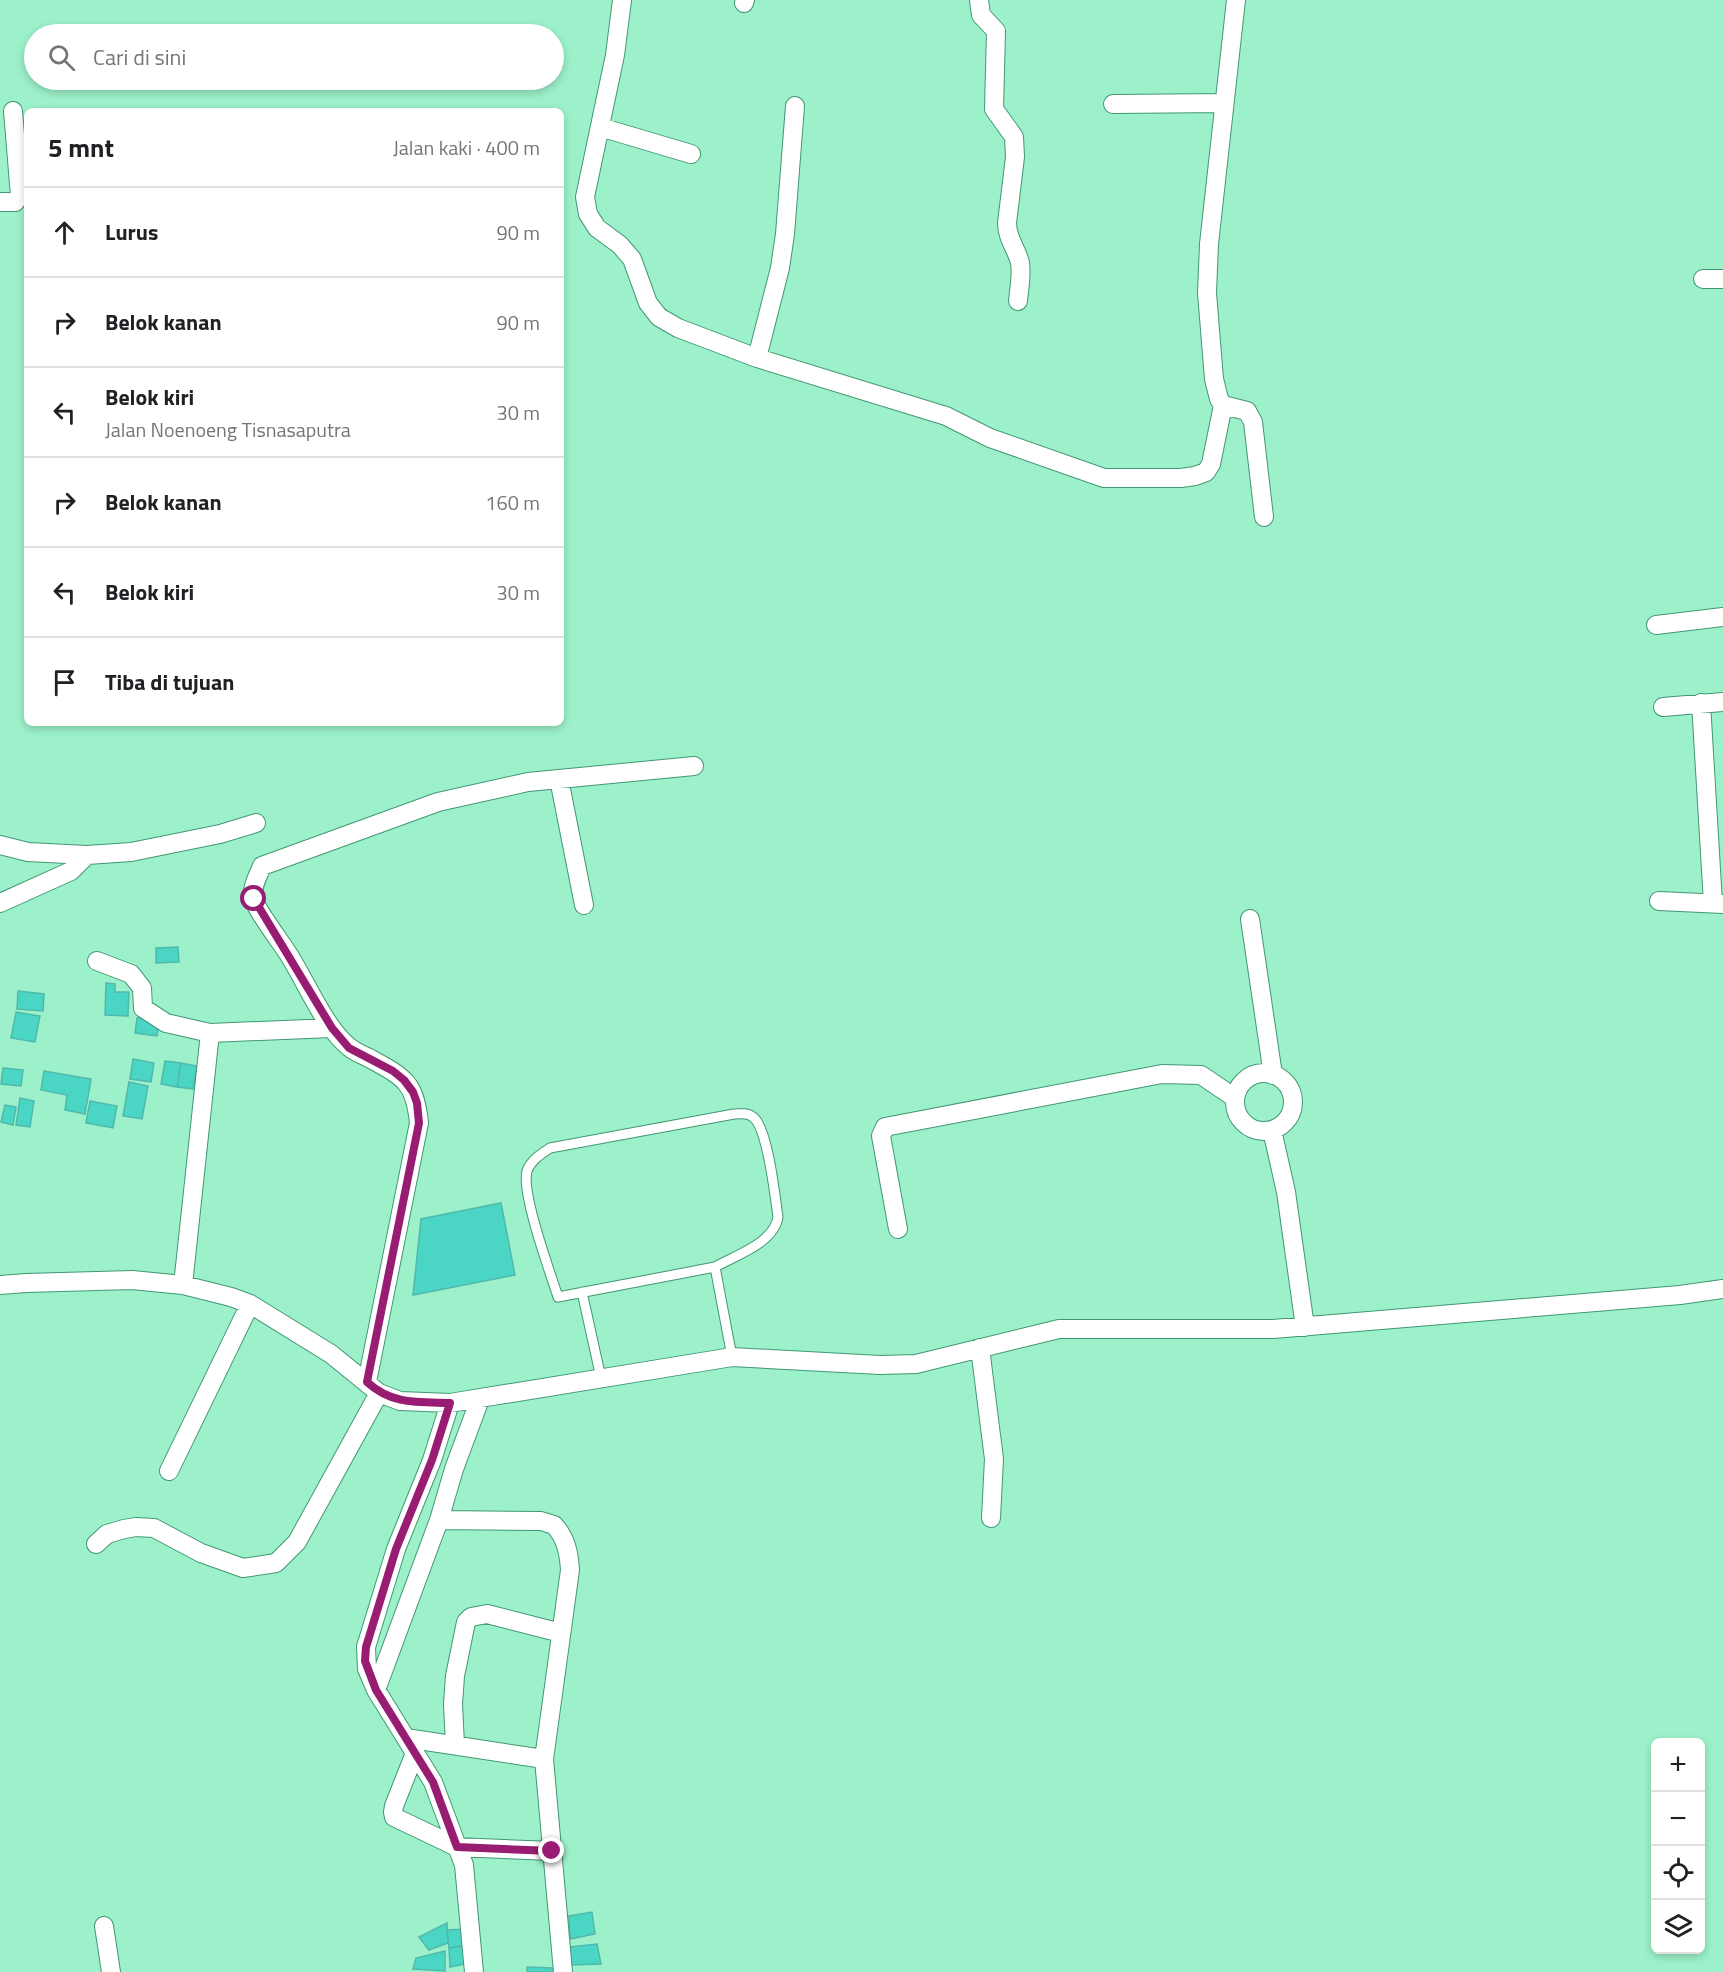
<!DOCTYPE html>
<html lang="id">
<head>
<meta charset="utf-8">
<style>
  :root { --surface:#fff; --page:#f6f6f6; --text:#202124; --muted:#757577; --line:#e0e0e0 }
  body { margin:0; font-family:"Titillium Web",sans-serif; background:var(--page); color:var(--text) }
  .controls { position:absolute; right:18px; bottom:18px; display:grid; overflow:hidden; border-radius:9px; box-shadow:0 3px 9px #0003 }
  .controls button { width:54px; height:54px; display:grid; place-items:center; padding:0; border:0; border-bottom:2px solid var(--line); background:var(--surface); color:var(--text); font:30px sans-serif }
  .stop { position:absolute; width:18px; height:18px; margin:-14px; border:4px solid #991c73; border-radius:50%; background:#fff }
  .stop.end { background:#991c73; border-color:#fff; box-shadow:0 2px 6px #0008 }
  .list { margin:0; padding:0; list-style:none }
  h2 { display:flex; justify-content:space-between; align-items:center; height:78px; margin:0; padding:0 24px; font-size:26px }
  h2 small { font-size:20px; font-weight:400; color:var(--muted) }
  .list li { display:grid; grid-template-columns:39px 1fr auto; gap:18px; align-items:center; box-sizing:border-box; height:90px; padding:0 24px; border-top:2px solid var(--line) }
  .list b { display:block; font-size:22px; white-space:nowrap }
  .list p { margin:0; font-size:20px; white-space:nowrap; color:var(--muted) }
  .list em { font-size:20px; font-style:normal; color:var(--muted) }
  .icon { flex:none; width:33px; height:33px; fill:none; stroke:currentColor; stroke-width:2; stroke-linecap:round; stroke-linejoin:round }
  .map { position:relative; flex:none; width:1723px; height:1972px; overflow:hidden }
  .search { position:absolute; background:var(--surface); box-shadow:0 3px 9px #0003; left:24px; top:24px; width:540px; height:66px; display:flex; align-items:center; gap:15px; box-sizing:border-box; padding:0 21px; border-radius:33px; color:var(--muted); font-size:22px }
  .panel { position:absolute; background:var(--surface); box-shadow:0 3px 9px #0003; left:24px; top:108px; width:540px; height:618px; border-radius:9px }
  .map>svg:first-child { display:block }
  .building { fill:#4bd5c4; stroke:#50b9ab; stroke-width:1.5 }
  .lines { fill:none; stroke-linecap:round; stroke-linejoin:round }
  .service-casing { stroke:#429774; stroke-width:11 }
  .minor-casing { stroke:#429774; stroke-width:20 }
  .service { stroke:#fff; stroke-width:9 }
  .minor { stroke:#fff; stroke-width:18 }
  .route { stroke:#991c73; stroke-width:8 }
</style>
</head>
<body>
<div class="map">
<svg width="1723" height="1972" viewBox="0 0 1723 1972">
  <rect width="100%" height="100%" fill="#9cf1ca"/>
  <!-- building -->
  <path class="building" d="M178 947 179 962 156 963V948Z
    M106 983 115 984V992H129L128 1016 105 1015Z
    M18 991 44 994 43 1011 17 1009Z
    M16 1012 40 1016 35 1042 11 1038Z
    M137 1018 159 1021 157 1036 135 1033Z
    M133 1059 154 1063 151 1082 130 1079Z
    M165 1061 181 1063 177 1087 161 1084Z
    M181 1063 197 1066 193 1089 177 1087Z
    M3 1068 23 1070 21 1086 1 1084Z
    M44 1071 91 1079 85 1114 65 1110 67 1095 41 1090Z
    M129 1082 148 1086 142 1119 123 1116Z
    M20 1098 34 1101 30 1127 16 1125Z
    M90 1101 117 1106 113 1128 86 1123Z
    M5 1105 16 1107 13 1125 1 1122Z
    M501 1203 515 1275 413 1295 421 1219Z
    M592 1912 595 1934 570 1939 569 1916Z
    M447 1923 448 1943 429 1950 419 1937Z
    M466 1929V1945L449 1948 447 1930Z
    M597 1944 601 1964 570 1965V1947Z
    M466 1945 465 1964 450 1967 449 1948Z
    M445 1951V1971L413 1969 416 1958Z
    M527 1967 554 1968 555 1972H527Z"/>
  <g class="lines">
    <defs>
      <path id="service" d="M715 1267C736 1255 774 1243 778 1217 775 1197 768 1128 753 1117 747 1112 740 1114 734 1114L550 1148C541 1154 531 1160 527 1171 521 1193 550 1272 558 1297L715 1267 732 1357
        M582 1292 601 1378"/>
      <path id="minor" d="M622 0 615 55 585 197 588 214 597 228 620 245 632 259 648 303 659 317 678 328 757 358 946 416 990 438 1104 478H1181L1195 476 1206 472 1211 464 1223 405
        M979 0 981 15 996 31 994 109 1014 137 1015 157 1007 223C1007 239 1017 249 1020 263 1022 276 1019 289 1018 301
        M1236 0 1209 244 1207 293 1214 379 1219 399 1223 405 1247 411 1253 422 1264 517
        M744 3 745 0
        M1113 104 1224 103
        M600 127 691 154
        M0 202H15L20 196 13 111
        M1703 279H1723
        M757 358 780 268 785 234 795 106
        M1656 625 1723 617
        M1701 703 1713 903
        M1663 707 1723 702
        M559 779 584 905
        M0 845 28 852 87 855 131 852 220 834 256 823
        M1659 901 1723 904
        M0 903 71 871 87 855
        M1250 919 1273 1075
        M97 961 131 974 142 988 143 1008 166 1023 210 1033
        M1235 1102a29 29 0 1 1 58 0a29 29 0 1 1-58 0Z
        M1272 1130 1286 1192 1305 1327
        M898 1229 881 1136 885 1127 1162 1074 1201 1075 1235 1098
        M0 1285 26 1283 132 1280 183 1285 231 1297 250 1304 331 1354 379 1393 400 1401 450 1403 732 1357 880 1365 916 1364 1059 1329H1273L1680 1295 1723 1289
        M183 1285 210 1033 332 1028
        M980 1348 994 1459 991 1518
        M367 1382 419 1123C415 1082 404 1077 369 1058 363 1055 355 1052 349 1047 325 1028 306 982 289 955 280 941 260 915 254 901 250 889 258 876 262 866L438 802 528 782 694 766
        M450 1403 432 1460 396 1549 366 1647 367 1669 376 1690 433 1782 464 1865 474 1972
        M169 1471 250 1304
        M439 1520 454 1469 480 1399
        M96 1544 107 1534 124 1529 136 1527 154 1528 201 1553 243 1568 276 1563 297 1542 379 1393
        M376 1690 439 1520 541 1521 554 1525C566 1538 569 1553 570 1570L544 1759 563 1972
        M406 1738 544 1759
        M455 1745 453 1704 455 1676 466 1622 471 1617 487 1614 561 1633
        M415 1753 394 1806 393 1812 394 1817 457 1847 552 1851
        M104 1926 111 1972"/>
    </defs>
    <!-- service casing -->
    <use href="#service" class="service-casing"/>
    <!-- minor casing -->
    <use href="#minor" class="minor-casing"/>
    <!-- service -->
    <use href="#service" class="service"/>
    <!-- minor -->
    <use href="#minor" class="minor"/>
  </g>
  <g class="lines">
    <!-- route -->
    <path class="route" d="M254 899 332 1028 349 1048 393 1071 404 1080 413 1092 417 1103 419 1123 367 1382C392 1405 418 1402 450 1403L432 1460 396 1549 366 1647 365 1661 376 1690 433 1782 457 1847 552 1851"/>
  </g>
</svg>
<div class="controls">
<button>+</button>
<button>−</button>
<button><svg class="icon" aria-label="locate" viewBox="0 0 24 24"><circle cx="12" cy="12" r="6"/><path d="M12 2v4M12 18v4M2 12h4M18 12h4"/></svg></button>
<button><svg class="icon" aria-label="layers" viewBox="0 0 24 24"><path d="M12 4l9 5-9 5-9-5zM3 14l9 5 9-5"/></svg></button>
</div>
<div class="stop" style="left:254px;top:899px"></div>
<div class="stop end" style="left:552px;top:1851px"></div>
<div class="search"><svg class="icon" aria-label="search" viewBox="0 0 24 24"><circle cx="10" cy="10" r="6"/><path d="M15 15l6 6"/></svg>Cari di sini</div>
<section class="panel">
<h2>5 mnt<small>Jalan kaki · 400 m</small></h2>
<ul class="list">
<li><svg class="icon" aria-label="ahead" viewBox="0 0 24 24"><path d="M12 20V5M6 11l6-6 6 6"/></svg><div><b>Lurus</b></div><em>90 m</em></li>
<li><svg class="icon" aria-label="right" viewBox="0 0 24 24"><path d="M7 20v-9h11M14 6l5 5-5 5"/></svg><div><b>Belok kanan</b></div><em>90 m</em></li>
<li><svg class="icon" aria-label="left" viewBox="0 0 24 24"><path d="M17 20v-9H6M10 6l-5 5 5 5"/></svg><div><b>Belok kiri</b><p>Jalan Noenoeng Tisnasaputra</p></div><em>30 m</em></li>
<li><svg class="icon" aria-label="right" viewBox="0 0 24 24"><path d="M7 20v-9h11M14 6l5 5-5 5"/></svg><div><b>Belok kanan</b></div><em>160 m</em></li>
<li><svg class="icon" aria-label="left" viewBox="0 0 24 24"><path d="M17 20v-9H6M10 6l-5 5 5 5"/></svg><div><b>Belok kiri</b></div><em>30 m</em></li>
<li><svg class="icon" aria-label="arrive" viewBox="0 0 24 24"><path d="M6 21V4h12l-3 4 3 4H6"/></svg><div><b>Tiba di tujuan</b></div></li>
</ul>
</section>
</div>
</body>
</html>
